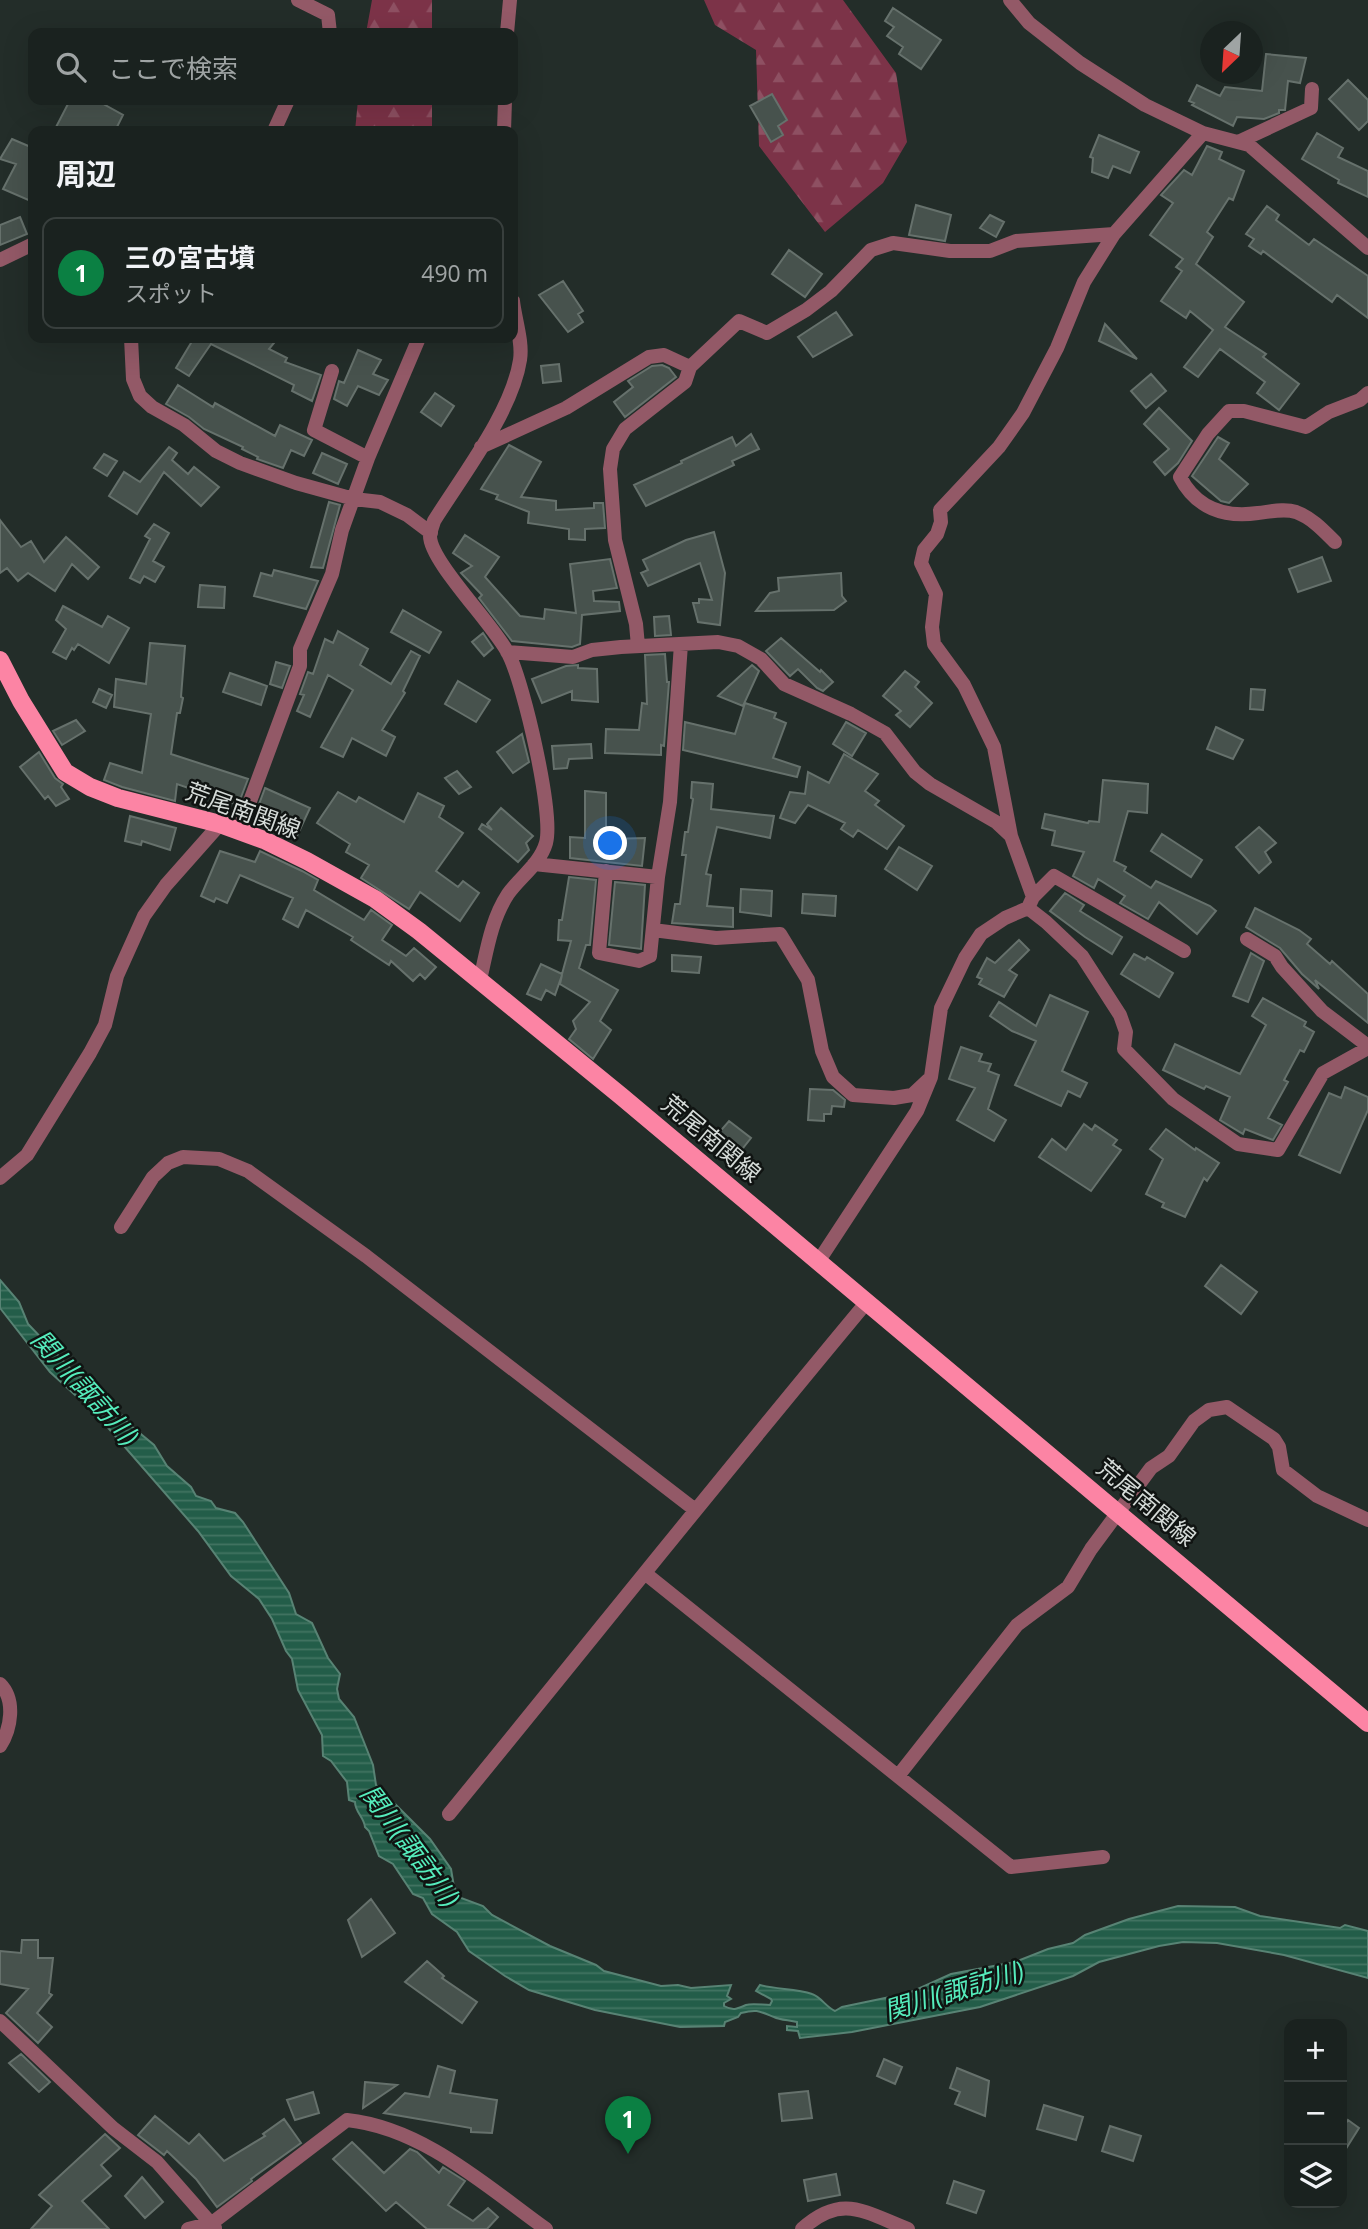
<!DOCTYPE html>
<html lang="ja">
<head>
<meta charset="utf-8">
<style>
  :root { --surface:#1a221f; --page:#232a28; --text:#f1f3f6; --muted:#9fa4a4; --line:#383f3d; --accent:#0b8043 }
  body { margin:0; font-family:"Open Sans","Noto Sans JP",sans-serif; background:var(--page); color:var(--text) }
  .controls { position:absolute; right:21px; bottom:21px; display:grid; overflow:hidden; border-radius:14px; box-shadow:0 7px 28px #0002 }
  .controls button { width:63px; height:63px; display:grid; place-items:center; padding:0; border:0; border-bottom:2px solid var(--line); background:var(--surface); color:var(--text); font:35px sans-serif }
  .compass { position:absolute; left:1200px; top:21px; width:63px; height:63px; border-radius:50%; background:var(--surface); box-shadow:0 7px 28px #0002; rotate:205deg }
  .you { position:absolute; left:611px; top:844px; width:24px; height:24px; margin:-18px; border:5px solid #fff; border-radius:50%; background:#1a73e8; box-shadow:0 0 0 10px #1a73e833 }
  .badge { display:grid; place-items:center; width:46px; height:46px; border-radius:50%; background:var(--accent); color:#fff; font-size:23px; font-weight:700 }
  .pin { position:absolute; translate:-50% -58px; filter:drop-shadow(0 2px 4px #0008) }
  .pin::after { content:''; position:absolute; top:37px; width:24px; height:21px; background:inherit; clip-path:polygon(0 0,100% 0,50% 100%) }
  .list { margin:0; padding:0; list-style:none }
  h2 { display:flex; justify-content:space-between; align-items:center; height:91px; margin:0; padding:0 28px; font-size:30px }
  h2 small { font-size:23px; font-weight:400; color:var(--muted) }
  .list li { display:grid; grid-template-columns:46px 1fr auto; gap:21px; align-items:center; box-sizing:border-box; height:112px; margin:0 14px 14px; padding:0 14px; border:2px solid var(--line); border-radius:14px }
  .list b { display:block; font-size:26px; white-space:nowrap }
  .list p { margin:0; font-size:23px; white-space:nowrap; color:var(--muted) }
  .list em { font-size:23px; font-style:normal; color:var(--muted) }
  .icon { flex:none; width:38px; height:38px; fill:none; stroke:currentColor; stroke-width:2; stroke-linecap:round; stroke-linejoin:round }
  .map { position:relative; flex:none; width:1368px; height:2229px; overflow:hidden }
  .search { position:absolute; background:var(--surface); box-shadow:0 7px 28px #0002; left:28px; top:28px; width:490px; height:77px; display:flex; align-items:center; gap:18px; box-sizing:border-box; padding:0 24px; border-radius:14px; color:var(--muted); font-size:26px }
  .panel { position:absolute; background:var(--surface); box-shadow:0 7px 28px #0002; left:28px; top:126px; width:490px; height:217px; border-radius:14px }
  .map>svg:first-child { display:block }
  .forest { fill:url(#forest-firs) }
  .water { fill:url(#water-rules); stroke:#588374; stroke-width:2 }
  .building { fill:#47524d; stroke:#66716c; stroke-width:2 }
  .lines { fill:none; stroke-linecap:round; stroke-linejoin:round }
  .minor { stroke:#935967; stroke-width:14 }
  .tertiary { stroke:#935967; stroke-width:14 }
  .primary { stroke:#fc84a4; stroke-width:18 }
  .labels { text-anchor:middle; stroke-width:5; stroke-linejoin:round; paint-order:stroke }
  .street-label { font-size:24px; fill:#d5dbd8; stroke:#101412 }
  .water-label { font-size:26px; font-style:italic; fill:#55ecbc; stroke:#101412 }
</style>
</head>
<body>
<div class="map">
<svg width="1368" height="2229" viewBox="0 0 1368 2229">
  <defs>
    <pattern id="forest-firs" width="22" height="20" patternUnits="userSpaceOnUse" patternTransform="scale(1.75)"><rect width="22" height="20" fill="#7c3348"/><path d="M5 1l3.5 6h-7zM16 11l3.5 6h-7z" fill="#8e5062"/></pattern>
    <pattern id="water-rules" width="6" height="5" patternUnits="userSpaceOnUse" patternTransform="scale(1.75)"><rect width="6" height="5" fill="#235d49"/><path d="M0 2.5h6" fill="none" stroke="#427462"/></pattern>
  </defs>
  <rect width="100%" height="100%" fill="#232d29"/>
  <!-- forest -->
  <path class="forest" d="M372 0H432V33H366Z
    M704 0H843L896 73 907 142 883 183 825 232 759 146 756 50 715 25Z
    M358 100H432V131H355Z"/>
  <!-- water -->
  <path class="water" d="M0 1280 19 1302 28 1324 71 1369 105 1396 130 1425 154 1445 167 1466 191 1487 196 1496 211 1501 216 1508 235 1513 243 1522 289 1593 296 1614 312 1623 328 1658 340 1674 337 1689 339 1699 354 1717 373 1765 376 1785 430 1839 451 1869 454 1887 461 1898 483 1906 492 1915 550 1946 596 1965 604 1971 661 1986 678 1985 691 1988 731 1985 727 1996 731 1999 724 2003V2006C733 2011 737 2009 746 2005 752 2003 763 2005 770 2005L772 2001 771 1999 756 1991 760 1985C777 1990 796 1988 812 1994 821 1997 826 2007 835 2011L842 2007 909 1993 951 1974 1015 1962 1048 1949 1073 1943 1085 1935 1129 1919 1178 1906 1235 1907 1260 1916 1340 1928 1345 1925 1368 1931V1978L1284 1955 1217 1943 1183 1942 1159 1946 1099 1962 1073 1976 980 2007 852 2032 800 2038 798 2031 787 2030V2026L797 2027V2022C789 2020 780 2020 774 2017 759 2011 757 2009 741 2013L738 2017 725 2022 724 2026 680 2027 595 2010 529 1990 505 1976 469 1951 457 1932 432 1914 423 1898 413 1894 393 1864 379 1856 369 1831 365 1827C364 1817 355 1812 355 1802L349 1800 347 1782 331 1761 323 1756 322 1735 298 1690 292 1659 286 1651 272 1619 259 1599 231 1576 198 1531 97 1415 50 1372 0 1308Z"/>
  <!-- building -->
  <path class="building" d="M893 8 941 40 921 69 899 54 903 47 887 36 894 27 885 21Z
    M1266 54 1306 58 1300 83 1288 81 1285 110H1279V113L1264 119 1237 117 1233 126 1192 105 1194 103 1189 101 1197 85 1220 96 1225 87 1262 91Z
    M1348 80 1368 100V121L1359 130 1329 99Z
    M772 94 787 120 778 126 783 135 771 142 750 106Z
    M70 100H96L123 115 115 131H54Z
    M1317 133 1343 148 1338 157 1368 171V197L1338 183 1339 180 1302 159Z
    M1099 135 1139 152 1130 173 1113 166 1108 178 1092 172 1093 158 1090 157Z
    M12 139 33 148V202L3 189 16 164 0 159Z
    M1207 146 1222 152 1219 159 1244 171 1233 200 1229 198 1207 232 1213 237 1196 264 1244 302 1225 327 1266 354 1263 357 1299 384 1279 410 1257 393 1265 382 1220 349 1198 377 1184 367 1213 330 1190 311 1186 318 1161 301 1182 271 1176 267 1183 259 1150 235 1173 203 1161 195 1184 170 1192 175Z
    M916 205 951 215 945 241 909 235Z
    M1267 206 1279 215 1276 220 1309 245 1314 239 1368 276V318L1337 295 1332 302 1263 251 1261 254 1249 246 1254 239 1246 234Z
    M990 215 1004 222 996 237 980 228Z
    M20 217 27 234 0 245V225Z
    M789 250 822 274 805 297 772 274Z
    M563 281 583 311 578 314 583 322 568 332 539 295Z
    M836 312 852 335 813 357 798 337Z
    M1105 324 1137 359 1099 341Z
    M194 338H278L269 349 287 358 285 362 321 375 312 401 292 391 294 385 211 344 189 376 176 368Z
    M358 350 381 360 373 374 388 380 379 395 358 386 347 406 334 399 339 381 344 383Z
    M559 364 561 381 543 383 541 366Z
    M662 365 669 368 676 377 625 417 614 402 633 387 628 381 652 366Z
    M1151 374 1166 391 1146 408 1131 391Z
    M178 385 213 407 215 403 275 436 280 425 312 440 304 456 291 450 283 468 257 459 258 457 242 449 243 447 204 429 189 417 166 404Z
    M435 393 454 406 441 426 421 412Z
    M1159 408 1192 441 1178 463 1165 475 1154 462 1169 449 1144 424Z
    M751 434 759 449 732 461 734 465 646 506 634 485 682 463 681 461 732 437 736 446Z
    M1218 437 1229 443 1219 459 1248 484 1229 503 1221 501 1192 476Z
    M509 445 541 462 521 497 556 501V510L594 508V503H603L605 528 585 529V540L569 539V529L528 523 529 512 496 499 498 495 481 489Z
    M169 447 177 453 172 460 188 474 194 467 219 487 201 506 164 472 137 514 109 496 124 472 140 482Z
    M322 453 347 464 338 484 313 473Z
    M104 454 117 461 107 476 94 468Z
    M329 502 340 505 323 568 311 567Z
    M0 520 21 547 31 541 44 562 66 537 99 567 88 579 72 564 55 591 28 573 18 581 7 568 0 573Z
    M154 524 169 533 153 561 164 567 155 582 144 576 140 583 130 578 150 539 145 536Z
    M714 532 725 573 720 625 698 622 693 603H699V599L712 600 700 563 648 586 641 573 648 570 643 560 686 540Z
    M465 535 499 557 485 577 520 616 544 619 545 609 576 613 570 564 610 559 617 588 593 591 594 601 619 602 620 611 582 615 580 644 572 647 512 641 479 598 482 595 461 573 472 566 453 553Z
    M1322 557 1331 581 1298 592 1289 569Z
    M274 570 318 581 306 609 254 596 261 573 272 576Z
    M841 573 842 596 846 601 834 610 756 611 770 593 779 591 778 578Z
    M200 585 225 587 224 608 198 607Z
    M63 606 102 627 108 616 129 628 109 663 78 644 74 650 72 648 66 659 53 652 66 629 56 620Z
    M403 610 441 632 429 653 391 632Z
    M669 616 671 635 655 636 654 617Z
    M338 631 368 649 360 665 391 684 411 651 420 656 403 691 405 693 382 730 395 737 386 756 352 738 343 757 321 747 353 690 328 675 310 717 297 711 304 695 300 694 308 672 313 674 325 639 333 643Z
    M483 633 493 648 484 656 472 642Z
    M781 638 820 672 821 670 833 682 823 691 817 688 798 669 790 676 766 651Z
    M150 643 185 646 181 697 183 698 180 713H177L171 754 248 779 238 805 177 784 175 801 122 787 104 780 110 763 142 773 151 714 114 707 116 679 146 684Z
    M665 654 667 682H669L664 746 661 745V755L605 753 606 729 639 730 642 703 647 704 645 655Z
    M276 662 290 666 282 688 270 684Z
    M578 665V668L597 669 598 702 572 700V691L542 703 532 679 566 666Z
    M752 665 759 671 743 706 718 696Z
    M905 671 919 682 915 687 932 703 910 727 896 715 901 711 883 696Z
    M230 673 267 686 261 705 223 692Z
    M458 681 490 700 476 722 445 704Z
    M99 689 112 695 106 708 93 702Z
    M1251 689 1265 690 1263 710 1250 709Z
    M745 703 776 713 774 718 786 723 773 758 800 767 797 777 683 750 685 722 735 734Z
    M76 720 85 731 62 745 53 731Z
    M846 722 866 733 852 756 833 744Z
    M1216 727 1243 740 1233 759 1207 749Z
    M522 734 529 762 513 773 497 752Z
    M591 744 592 758 569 759 567 768 554 769 552 746Z
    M39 752 55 778 63 784 61 787 69 799 56 806 48 796 45 799 20 767Z
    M844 754 878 774 865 791 879 801 875 805 904 826 887 849 858 830 853 837 841 829 845 823 808 805 795 823 780 818 790 792 805 794 808 772 829 783Z
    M457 771 471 787 459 794 445 778Z
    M1103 780 1148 784 1147 813 1128 811 1114 861 1126 867 1124 871 1151 888 1156 881 1210 906 1216 911 1197 934 1159 902 1148 919 1120 903 1125 896 1098 879 1094 888 1073 876 1084 852 1052 845 1055 831 1042 828 1045 814 1088 823 1089 821 1099 822Z
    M692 782 713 784 711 809 774 816 770 838 717 827 706 874 711 875 707 906 733 908V927L672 923 675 904H680L686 855H682L685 832H688L693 799 691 798Z
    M265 788 310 808 297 836 279 828 283 818 258 807Z
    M585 791 606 793V839L645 838 642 866 570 858V837L585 838Z
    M338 792 356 802 359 797 404 822 418 793 444 806 439 817 463 833 436 871 458 887 463 881 479 893 460 921 420 892 409 909 361 878 369 865 346 852 350 844 317 823Z
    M501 808 533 836 526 843 529 850 518 862 479 829 482 824 492 830 487 824Z
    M130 816 176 828 170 850 142 841 141 845 125 841Z
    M1259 827 1276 843 1265 852 1271 862 1259 873 1236 847Z
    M1162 834 1202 860 1191 877 1151 851Z
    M899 847 932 866 917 890 885 869Z
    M220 851 255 862 260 851 302 871 318 880 314 890 364 920 371 910 392 925 382 940 406 956 414 948 436 967 425 979 420 974 413 981 391 961 389 965 351 940 353 937 306 910 298 927 283 919 293 898 240 875 227 903 216 898 214 902 201 896Z
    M569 877 596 880 590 945H586L579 968 618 990 600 1021 611 1030 593 1059 569 1039 576 1029 573 1021 590 1002 560 984 562 975 555 995 546 990 541 1000 527 994 541 964 562 974 571 941 558 940 559 920H562Z
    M615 882 645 885 641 949 609 945Z
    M741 889 772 891 771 916 740 912Z
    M1065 893 1084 905 1080 911 1122 937 1112 954 1085 937 1050 911Z
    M803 894 836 896 835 916 802 913Z
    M1255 908 1299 930 1311 939 1307 944 1330 964 1332 961 1368 994V1023L1315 980 1319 989 1302 974 1280 948 1246 927Z
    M1019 940 1029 950 1009 970 1017 975 1004 997 979 984 982 979 977 977 987 958 995 963Z
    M1251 953 1264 961 1248 1002 1233 996Z
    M1134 954 1145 960 1147 957 1173 973 1159 997 1121 974Z
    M672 955 701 957 699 973 672 971Z
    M1050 995 1088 1012 1062 1071 1087 1083 1080 1097 1068 1091 1061 1106 1015 1085 1036 1041 1012 1031 990 1016 999 1002 1036 1026Z
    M1263 998 1306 1022 1304 1026 1314 1032 1304 1052 1300 1050 1284 1080 1288 1082 1268 1118 1282 1125 1273 1140 1245 1129 1243 1134 1220 1120 1230 1097 1206 1086 1204 1089 1163 1070 1175 1044 1240 1074 1266 1025 1252 1016Z
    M961 1047 982 1054 979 1061 991 1064 988 1071 999 1075 988 1109 1006 1120 994 1141 957 1120 975 1088 949 1079Z
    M1345 1087 1368 1097V1110L1340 1173 1299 1155 1329 1093 1341 1098Z
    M810 1089 833 1090 845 1100 844 1107 832 1106 831 1114H824V1121L808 1120Z
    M729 1121 751 1138 739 1153 716 1136Z
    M1084 1124 1092 1130 1095 1125 1117 1140 1113 1145 1121 1150 1091 1191 1039 1157 1052 1139 1066 1150Z
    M1166 1129 1195 1150 1196 1148 1219 1163 1207 1181 1204 1178 1185 1217 1162 1207 1164 1203 1146 1194 1163 1159 1150 1149Z
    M1221 1265 1257 1292 1241 1314 1205 1286Z
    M371 1899 395 1933 362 1957 348 1920Z
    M22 1940H38V1958H53L49 1993 52 1995 37 2013 52 2027 38 2043 6 2013 28 1989 0 1984V1951L21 1953Z
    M427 1961 444 1976 442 1978 477 2002 462 2023 405 1982Z
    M21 2054 50 2082 39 2092 9 2063Z
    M884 2059 902 2067 895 2084 877 2076Z
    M438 2066 455 2071 450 2093 497 2100 492 2133 471 2132V2128L384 2113 405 2093 429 2097Z
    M957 2068 989 2081 985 2116 955 2104 960 2092 950 2088Z
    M365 2082 397 2085 363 2108Z
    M808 2091 812 2118 782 2121 779 2094Z
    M313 2092 319 2113 295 2120 287 2100Z
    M1044 2105 1083 2117 1076 2140 1037 2129Z
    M155 2116 189 2144 199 2134 224 2161 265 2136 263 2134 284 2119 301 2143 251 2179 252 2181 217 2207 196 2179 167 2151 164 2155 138 2135Z
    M1348 2120 1359 2128 1342 2155V2129Z
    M1110 2126 1141 2136 1133 2161 1102 2151Z
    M105 2134 120 2148 101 2165 111 2176 82 2201 109 2229H31L52 2206 39 2195Z
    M352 2142 384 2173 410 2149 417 2152 439 2173 443 2167 465 2181 448 2205 473 2221 488 2208 498 2217 487 2229H427L396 2202 386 2211 333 2159Z
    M836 2174 840 2195 808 2201 804 2180Z
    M142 2177 163 2202 145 2218 125 2196Z
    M954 2181 984 2191 976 2213 947 2203Z"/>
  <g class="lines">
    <!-- minor -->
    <path class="minor" d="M298 0 328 15 330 33
      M1010 0 1029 23 1080 63 1145 105 1203 133 1249 145 1368 248
      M507 33 510 0
      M274 131 288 100
      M504 131 505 100
      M1238 142 1311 108 1312 89
      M0 260 33 244
      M131 338 133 379 140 396 152 407 184 425 216 451 240 463 296 483 354 499 380 502 407 515 431 533
      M481 447 566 408 649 357 664 355 690 367 739 321 767 333 806 310 831 291 871 250 893 243 950 251H990L1016 241 1114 234
      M368 458 419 338
      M1335 542C1323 530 1312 518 1296 512 1284 508 1269 512 1258 513 1224 518 1196 508 1180 477L1208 434 1229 411H1244L1306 427 1329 412 1360 400 1368 393
      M638 646 636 624 615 540 610 469 613 449 625 429 685 382 690 367
      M507 652 573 657 592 650 621 647 718 642 738 646 761 659 784 684 851 714 885 733 915 772 930 784 996 822 1011 836 1033 897
      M239 831 300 666V649L332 574 342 530 368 458 314 430 332 371
      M1011 836 994 747 964 685 934 644 932 627 936 594 921 563 924 550 937 534 941 522 940 510 999 447 1023 413 1057 348 1084 282 1114 234 1203 133
      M534 864 658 877
      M606 871 599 953 639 961 650 956 658 877 670 802 681 644
      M1028 908 1046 922 1082 956 1120 1015 1126 1032 1124 1049 1173 1099 1238 1144 1278 1150 1323 1073 1368 1048
      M653 930 716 938 780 934 808 980 822 1051 833 1077 853 1095 894 1098 912 1095 928 1080
      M1247 939 1275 956 1282 967 1322 1011 1368 1046
      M480 980C487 950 491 920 508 894 520 877 540 864 546 843 554 814 524 685 509 655 496 627 430 562 430 536 430 532 433 525 434 521 462 476 512 412 520 360 523 342 515 319 513 301
      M121 1227 153 1177 168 1163 183 1157 219 1159 248 1171 366 1256 694 1509
      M818 1262 917 1111 931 1077 941 1008 965 958 981 934 1005 918 1028 908 1033 897 1054 876 1184 951
      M646 1574 1011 1867 1103 1857
      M0 1684C16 1700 11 1729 0 1746
      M898 1776 1017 1625 1068 1587 1091 1549 1151 1468 1169 1456 1194 1421 1209 1410 1227 1407 1274 1439 1279 1447 1283 1470 1317 1496 1368 1520
      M449 1814C588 1644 725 1472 866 1303
      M0 2021 113 2128 157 2162 215 2228
      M188 2229 212 2223 347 2120C423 2128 486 2186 546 2229
      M802 2229C842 2193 864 2212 908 2229"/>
    <!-- tertiary -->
    <path class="tertiary" d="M0 1178 27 1155 90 1053 105 1025 117 976 144 916 166 885 220 824"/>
    <!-- primary -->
    <path class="primary" d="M0 660 21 701 65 772 90 787 118 798 220 824 264 840 307 861 375 899 419 931 621 1096 1368 1723"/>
  </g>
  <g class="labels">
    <!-- street labels -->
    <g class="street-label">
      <text transform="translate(243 811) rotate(20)" y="8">荒尾南関線</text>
      <text transform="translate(711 1139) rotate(40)" y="8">荒尾南関線</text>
      <text transform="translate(1146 1503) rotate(40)" y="8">荒尾南関線</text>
    </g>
    <!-- water labels -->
    <g class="water-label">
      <text transform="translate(85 1388) rotate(48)" y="9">関川(諏訪川)</text>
      <text transform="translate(410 1846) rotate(53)" y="9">関川(諏訪川)</text>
      <text transform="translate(954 1991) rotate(-17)" y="9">関川(諏訪川)</text>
    </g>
  </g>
</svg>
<div class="controls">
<button>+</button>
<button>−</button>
<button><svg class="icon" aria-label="layers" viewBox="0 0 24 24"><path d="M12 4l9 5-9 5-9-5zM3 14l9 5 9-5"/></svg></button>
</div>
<svg class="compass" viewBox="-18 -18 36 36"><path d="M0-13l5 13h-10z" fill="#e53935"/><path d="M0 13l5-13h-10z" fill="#9fa4a4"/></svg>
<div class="you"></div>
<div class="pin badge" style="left:628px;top:2154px">1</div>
<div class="search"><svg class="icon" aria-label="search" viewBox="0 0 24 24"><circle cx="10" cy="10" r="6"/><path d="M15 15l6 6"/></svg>ここで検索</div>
<section class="panel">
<h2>周辺<small></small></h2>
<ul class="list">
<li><span class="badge">1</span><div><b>三の宮古墳</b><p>スポット</p></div><em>490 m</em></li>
</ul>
</section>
</div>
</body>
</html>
